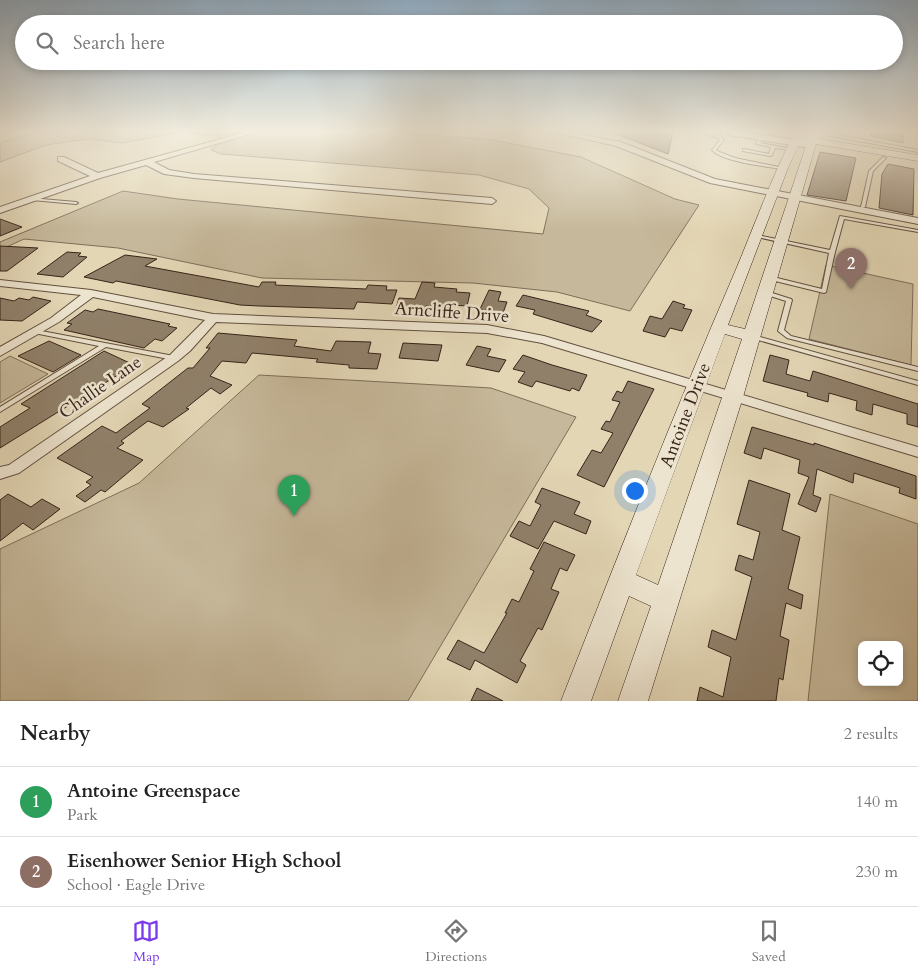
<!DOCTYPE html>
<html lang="en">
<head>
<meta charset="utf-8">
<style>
  :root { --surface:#fff; --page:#f2f2f2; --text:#222; --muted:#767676; --line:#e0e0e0; --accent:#7c3aed }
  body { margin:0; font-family:Cardo,serif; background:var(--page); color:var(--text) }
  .controls { position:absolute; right:15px; bottom:15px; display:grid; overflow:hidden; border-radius:8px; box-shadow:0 2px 8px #0003 }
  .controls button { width:45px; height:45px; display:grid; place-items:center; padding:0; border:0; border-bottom:1px solid var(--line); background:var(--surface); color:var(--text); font:25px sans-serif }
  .you { position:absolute; left:634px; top:490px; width:18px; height:18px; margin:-12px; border:4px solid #fff; border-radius:50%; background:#1a73e8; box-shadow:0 0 0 8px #1a73e833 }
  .badge { display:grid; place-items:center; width:32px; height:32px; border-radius:50%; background:var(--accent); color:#fff; font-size:16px; font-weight:700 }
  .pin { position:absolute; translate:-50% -41px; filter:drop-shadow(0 1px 2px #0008) }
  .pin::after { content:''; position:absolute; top:26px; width:18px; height:15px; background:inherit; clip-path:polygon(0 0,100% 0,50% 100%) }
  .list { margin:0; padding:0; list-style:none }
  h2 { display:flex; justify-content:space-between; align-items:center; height:65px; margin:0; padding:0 20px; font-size:21px }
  h2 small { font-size:16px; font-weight:400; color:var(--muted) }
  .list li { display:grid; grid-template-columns:32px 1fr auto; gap:15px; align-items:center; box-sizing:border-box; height:70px; padding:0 20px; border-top:1px solid var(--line) }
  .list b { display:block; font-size:19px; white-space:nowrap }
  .list p { margin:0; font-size:16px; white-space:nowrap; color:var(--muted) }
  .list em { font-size:16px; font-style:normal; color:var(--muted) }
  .icon { flex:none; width:28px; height:28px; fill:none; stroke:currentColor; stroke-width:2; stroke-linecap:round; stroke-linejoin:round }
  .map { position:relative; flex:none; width:918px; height:701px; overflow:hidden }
  .search { position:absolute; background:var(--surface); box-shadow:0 2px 8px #0003; left:15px; right:15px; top:15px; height:55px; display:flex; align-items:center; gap:12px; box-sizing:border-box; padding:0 18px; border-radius:28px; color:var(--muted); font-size:19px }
  .sheet { height:205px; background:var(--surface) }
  nav { display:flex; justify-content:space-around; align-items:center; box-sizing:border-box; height:70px; border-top:1px solid var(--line); background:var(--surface); font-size:14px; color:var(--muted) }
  nav a { display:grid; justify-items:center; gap:2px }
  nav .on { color:var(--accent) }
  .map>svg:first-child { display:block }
  .green { fill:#c6b89a; stroke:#7e6e59; fill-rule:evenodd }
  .building { fill:#90806a; stroke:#372318 }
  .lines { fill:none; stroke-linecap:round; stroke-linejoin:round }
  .service-casing { stroke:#62503f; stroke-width:2 }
  .minor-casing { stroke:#62503f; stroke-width:2 }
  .tertiary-casing { stroke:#62503f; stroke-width:2 }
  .secondary-casing { stroke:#372318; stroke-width:1 }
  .service { fill:#ede4cf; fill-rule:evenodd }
  .minor { fill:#ede4cf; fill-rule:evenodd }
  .tertiary { fill:#ede4cf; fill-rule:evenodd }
  .secondary { fill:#ede4cf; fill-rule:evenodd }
  .labels { text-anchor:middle; stroke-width:5; stroke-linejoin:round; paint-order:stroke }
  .street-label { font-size:18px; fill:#372318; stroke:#ede4cf }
</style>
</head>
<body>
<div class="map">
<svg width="918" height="701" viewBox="0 0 918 701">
  <rect width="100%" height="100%" fill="#e3d6b5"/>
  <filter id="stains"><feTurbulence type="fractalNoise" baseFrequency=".004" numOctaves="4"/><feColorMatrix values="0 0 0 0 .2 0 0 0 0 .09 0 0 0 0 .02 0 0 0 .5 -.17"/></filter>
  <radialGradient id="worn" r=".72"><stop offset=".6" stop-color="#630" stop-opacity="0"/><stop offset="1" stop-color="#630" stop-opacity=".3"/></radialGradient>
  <!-- green -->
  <path class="green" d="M34 132H382L487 139 581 157 675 199 699 205 630 311 557 292 473 283 262 278 118 248 24 239 0 250V242L123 191 178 199 543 234 549 208 529 189 479 175 221 154 211 150 222 139 219 136 180 132 122 143 88 139 46 145 0 162V143Z
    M826 265 913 284 911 365 809 339Z
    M10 356 48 374 0 403V362Z
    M259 375 491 388 576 417 408 701H0V549L139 483Z
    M830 494 918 524V701H808ZM862 645H899V682H862Z"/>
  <!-- building -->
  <path class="building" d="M611 132H673L668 154Z
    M871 132H903V143L871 136Z
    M820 152 856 158 846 201 807 195Z
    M888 164 914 169 913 215 879 208 882 174Z
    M0 219 22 227 0 236Z
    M0 246 38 248 7 271H0Z
    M67 252 81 253 78 256 87 257 63 277 37 274Z
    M125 255 157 259 145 266 259 287 262 282H276L275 285 366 289 368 285 387 286 386 290H397L392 304 357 302 354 309 259 306 240 305 116 281 113 283 84 277Z
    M422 282 435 283 434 287 457 289 456 292 470 293 467 306 451 305 450 308 426 306 425 310 396 308 399 298 415 299Z
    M489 290 501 292 498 301 507 302 503 313 480 309Z
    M523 295 589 311 586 315 602 321 592 332 533 314 535 310 516 306Z
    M33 297 51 301 22 321 0 320V298L14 301 19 298 29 300Z
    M673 301 685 305 683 308 692 310 682 331 670 328 665 337 643 331 650 316 662 319Z
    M98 309 170 324 168 326 177 328 162 341 155 339 144 348 64 330 72 324 67 323 85 310 93 312Z
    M218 333 297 340 294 346 331 351 336 341 371 342 368 353 381 354 377 369 349 368V365L316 362 318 359 252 353 246 363 222 361 210 376 232 385 220 394 211 388 186 408 189 409 163 427 148 421 121 441 124 443 117 448 143 460 105 492 101 490 85 502 76 496 91 485 86 482 93 477 57 458 102 426 116 433 150 408 142 404 188 368H193L210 348H206Z
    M49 341 81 355 53 372 18 356Z
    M403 343 442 345 438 361 399 358Z
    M477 346 491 349 487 356 506 360 499 372 466 365Z
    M104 351 134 365 0 448V427L30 408 21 404Z
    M523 355 552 365 587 375 579 391 572 388 570 391 536 381 532 387 518 382 525 372 513 369Z
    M770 355 789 360 786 374 810 381 813 371 918 404V427L907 424V414L873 404 872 415 856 410 857 401 829 393 828 402 807 396 808 393 763 381Z
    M628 381 654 389 604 487 577 475 592 450 601 453 613 433 601 429 606 421 610 422 620 402 612 400 617 391 622 393Z
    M752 427 814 445V443L916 476V499L899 493 900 488 854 473 853 483 817 469 813 495 821 498 816 512 798 504 809 477 798 473 800 460 764 448 761 459 744 453Z
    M749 480 790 494 782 530 800 537 788 589 803 595 801 609 786 603 780 636 789 640 783 680 779 678 776 701H697L700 687 723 697 731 657 708 647 712 630 736 640 752 577 735 570 739 555 753 560 760 532 737 524Z
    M542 488 580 502 574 514 591 521 586 534 554 521 538 549 510 536 519 521 530 526 541 505 535 502Z
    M8 494 31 507 42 499 60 509 33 530 23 523 0 541V500Z
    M544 542 575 555 567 571 560 568 551 589 559 592 542 630 538 628 520 661 526 665 517 683 475 660 470 670 447 659 458 640 484 653 507 613H505L512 599 519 602 534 571 530 569Z
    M477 688 503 701H471Z"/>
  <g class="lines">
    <defs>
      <path id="service" d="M697 132H703L721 136 724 140 716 150 717 151 735 158 784 168 782 169C765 166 723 162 712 150L720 140 719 138Z
        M771 132H775V133L772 134Z
        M830 132H834L833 134 918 150V152L831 136 829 135Z
        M761 137 763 138 760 143 791 149 789 150 775 148 772 155 770 156 743 151V149H744L769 154 771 147 756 144 759 138Z
        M883 157 886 158 873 171 865 207 861 208V207L869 171Z
        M30 198 76 202 78 203 76 204 32 200H30Z
        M840 216 918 230V232L844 219 835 252 826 292 824 293 767 279 766 278 769 276 822 289 829 253 757 237 755 236 757 235 830 250Z
        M766 291 791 299 792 300 784 330 791 336 918 367V371L787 338 778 331 786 301 764 294 763 293Z
        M36 330 174 356 177 358 174 360 106 347 0 412V407L99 346 34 333 33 332Z
        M753 335 918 381V385L751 338 750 337Z"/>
      <path id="minor" d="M246 132H257L154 162 169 170 194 174 492 198 496 201 492 204 194 178 164 174 146 165 100 178 0 213V207L90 176 58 161V157H64L98 173Z
        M554 132H568L621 142 715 179 918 218V224L710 183 616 146Z
        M0 280 91 290 213 314 487 325 544 336 918 447V457L542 343 487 333 216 322 190 351 178 361 19 473 0 479V467L9 465 170 355 205 320 93 297 59 322 0 356V347L51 318 81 295 0 286Z"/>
      <path id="tertiary" d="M725 132H744L810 142 814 145 810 148 729 135Z"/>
      <path id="secondary" d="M795 132H805L803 136 809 137 812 132H822L819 139 918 155V161L816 144 743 397 648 701H618L651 606 629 596 591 701H561C617 558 673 415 734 274 754 227 771 178 795 132ZM800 142 807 143 745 329 728 325 788 168ZM725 334 742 339 658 585 636 575Z"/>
    </defs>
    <!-- service casing -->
    <use href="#service" class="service-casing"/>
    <!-- minor casing -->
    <use href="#minor" class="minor-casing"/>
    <!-- tertiary casing -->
    <use href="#tertiary" class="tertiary-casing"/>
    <!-- secondary casing -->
    <use href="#secondary" class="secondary-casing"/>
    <!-- service -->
    <use href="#service" class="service"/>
    <!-- minor -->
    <use href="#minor" class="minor"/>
    <!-- tertiary -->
    <use href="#tertiary" class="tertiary"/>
    <!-- secondary -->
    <use href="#secondary" class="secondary"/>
  </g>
  <!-- sky -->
  <linearGradient id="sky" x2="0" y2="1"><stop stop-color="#8fa9be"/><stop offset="0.57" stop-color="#f2edde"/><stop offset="1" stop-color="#f2edde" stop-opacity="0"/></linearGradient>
  <rect width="918" height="230" fill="url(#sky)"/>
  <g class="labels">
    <!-- street labels -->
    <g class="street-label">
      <text transform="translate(452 312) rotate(4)" y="6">Arncliffe Drive</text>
      <text transform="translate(100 387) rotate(-35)" y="6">Challie Lane</text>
      <text transform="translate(685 415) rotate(-69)" y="6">Antoine Drive</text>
    </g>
  </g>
  <rect width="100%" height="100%" filter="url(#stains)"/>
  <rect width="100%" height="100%" fill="url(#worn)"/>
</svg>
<div class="controls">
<button><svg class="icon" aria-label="locate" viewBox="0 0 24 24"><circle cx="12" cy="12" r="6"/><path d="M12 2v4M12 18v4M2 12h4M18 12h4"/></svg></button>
</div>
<div class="you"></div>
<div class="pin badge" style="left:294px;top:516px;background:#2e9e5b">1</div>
<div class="pin badge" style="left:851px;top:289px;background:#8d6e63">2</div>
<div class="search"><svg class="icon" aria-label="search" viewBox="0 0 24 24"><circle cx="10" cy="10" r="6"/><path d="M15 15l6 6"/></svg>Search here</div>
</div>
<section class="sheet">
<h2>Nearby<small>2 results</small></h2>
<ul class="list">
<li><span class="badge" style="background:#2e9e5b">1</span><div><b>Antoine Greenspace</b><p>Park</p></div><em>140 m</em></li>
<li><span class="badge" style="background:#8d6e63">2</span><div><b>Eisenhower Senior High School</b><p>School · Eagle Drive</p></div><em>230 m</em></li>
</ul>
</section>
<nav>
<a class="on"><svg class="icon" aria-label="map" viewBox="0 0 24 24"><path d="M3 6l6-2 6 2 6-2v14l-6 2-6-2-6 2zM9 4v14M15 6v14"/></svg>Map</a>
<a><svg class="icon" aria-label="directions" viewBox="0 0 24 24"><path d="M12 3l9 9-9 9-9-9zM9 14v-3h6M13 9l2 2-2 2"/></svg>Directions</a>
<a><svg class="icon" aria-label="saved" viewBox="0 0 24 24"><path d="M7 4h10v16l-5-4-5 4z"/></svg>Saved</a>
</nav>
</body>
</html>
